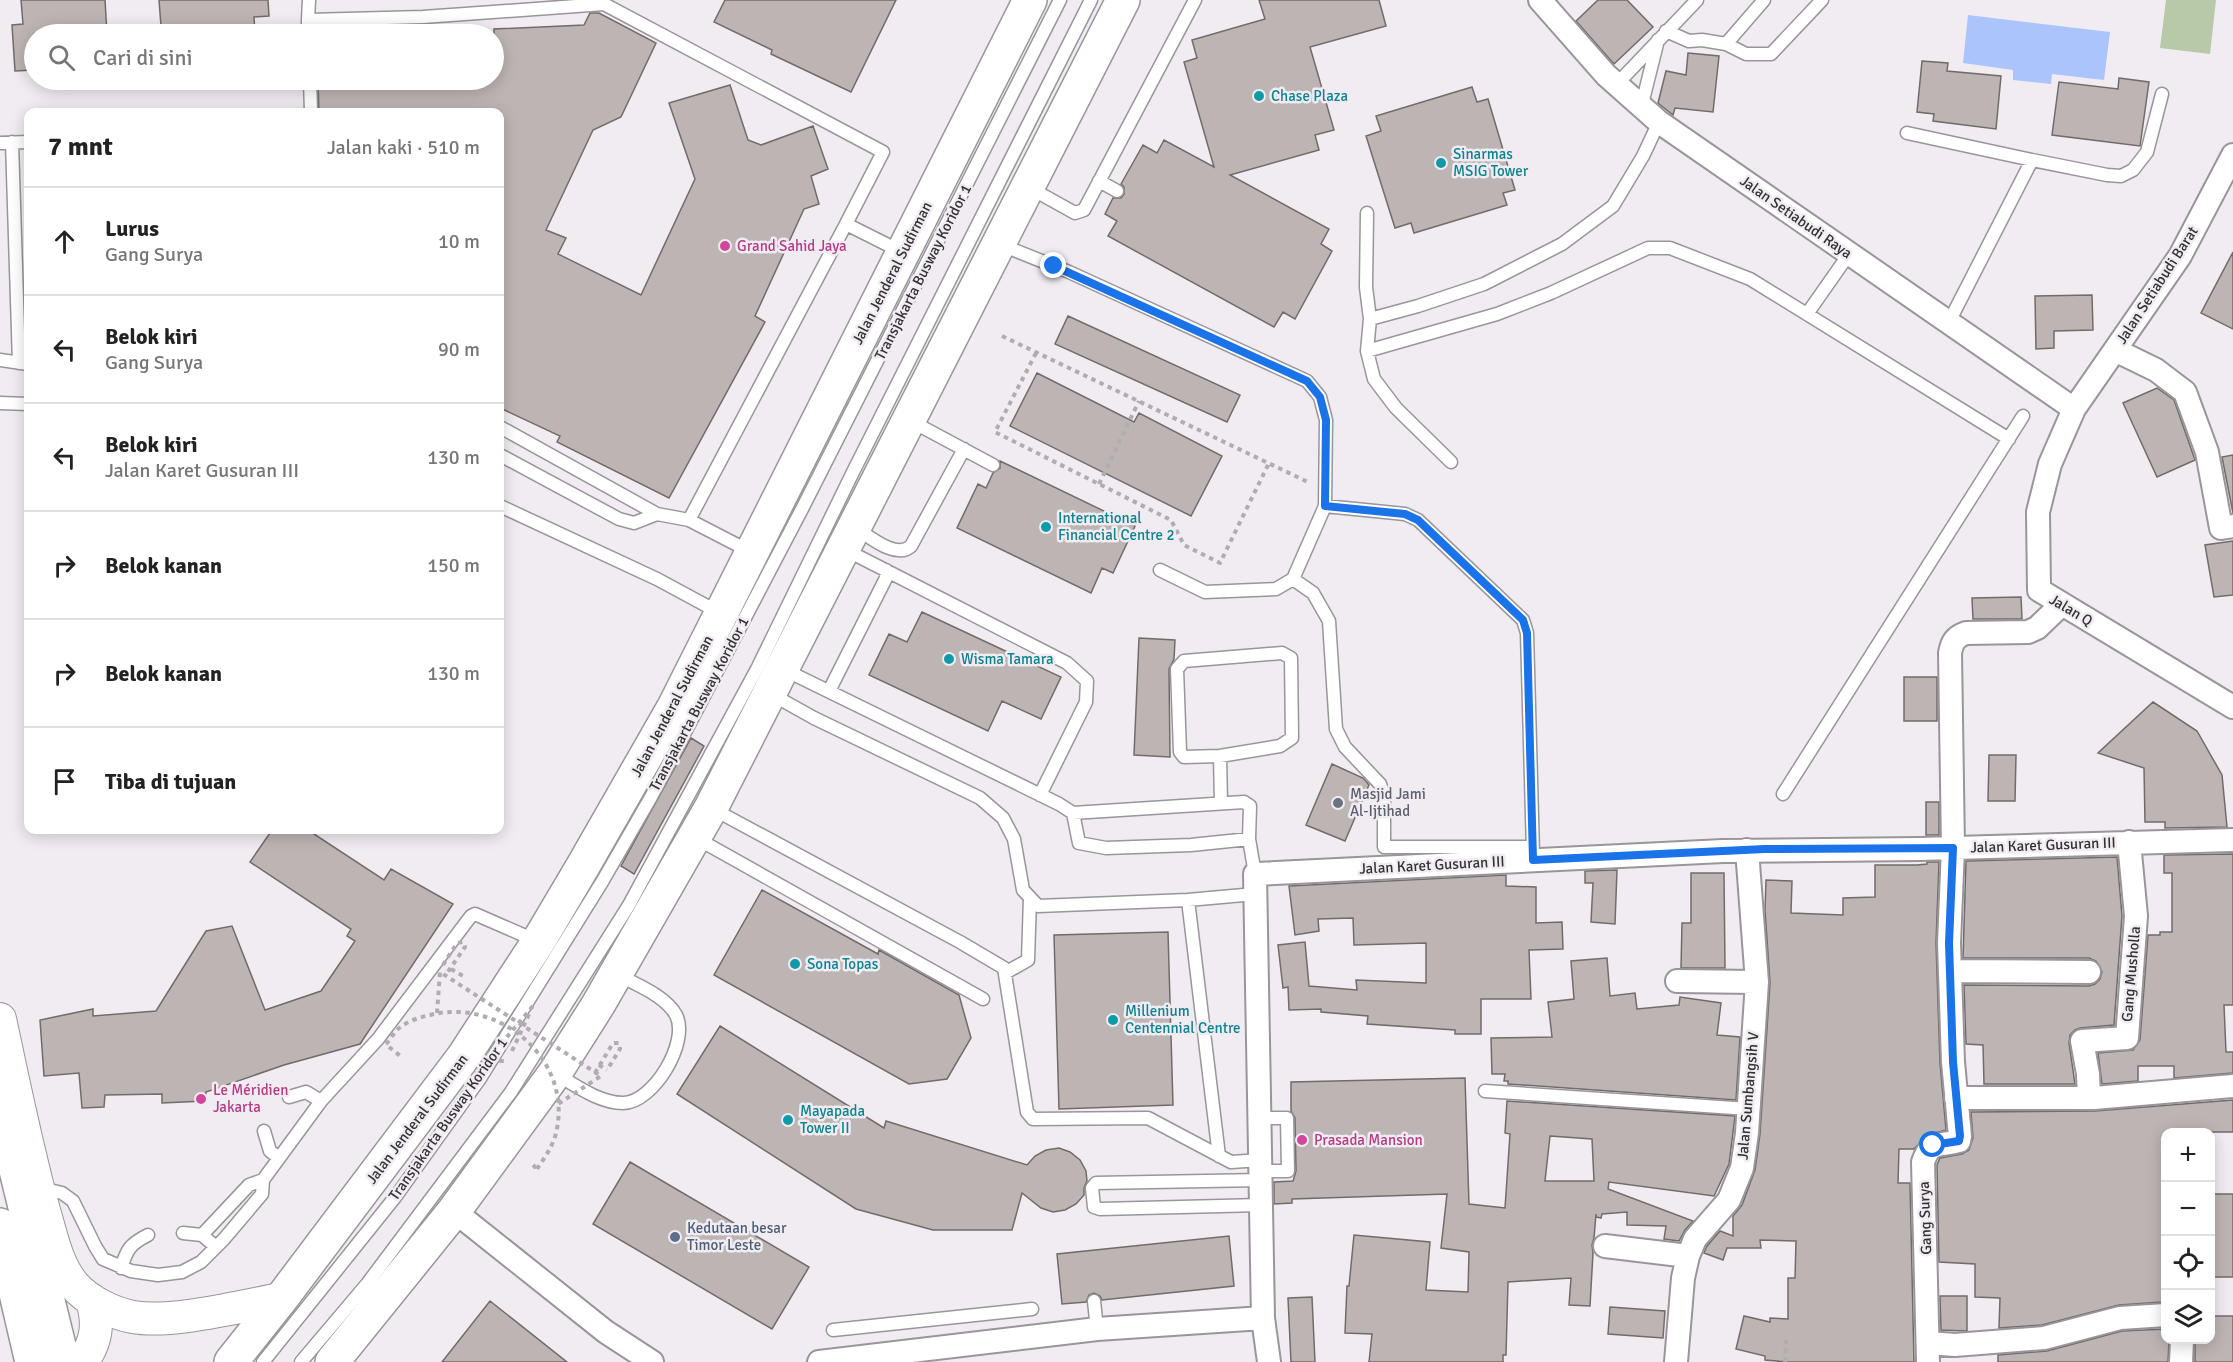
<!DOCTYPE html>
<html lang="id">
<head>
<meta charset="utf-8">
<style>
  :root { --surface:#fff; --page:#f2f2f2; --text:#222; --muted:#767676; --line:#e0e0e0 }
  body { margin:0; font-family:Signika,sans-serif; background:var(--page); color:var(--text) }
  .controls { position:absolute; right:18px; bottom:18px; display:grid; overflow:hidden; border-radius:12px; box-shadow:0 3px 15px #0003 }
  .controls button { width:54px; height:54px; display:grid; place-items:center; padding:0; border:0; border-bottom:2px solid var(--line); background:var(--surface); color:var(--text); font:30px sans-serif }
  .stop { position:absolute; width:18px; height:18px; margin:-14px; border:4px solid #1a73e8; border-radius:50%; background:#fff }
  .stop.end { background:#1a73e8; border-color:#fff; box-shadow:0 2px 6px #0008 }
  .list { margin:0; padding:0; list-style:none }
  h2 { display:flex; justify-content:space-between; align-items:center; height:78px; margin:0; padding:0 24px; font-size:26px }
  h2 small { font-size:20px; font-weight:400; color:var(--muted) }
  .list li { display:grid; grid-template-columns:39px 1fr auto; gap:18px; align-items:center; box-sizing:border-box; height:108px; padding:0 24px; border-top:2px solid var(--line) }
  .list b { display:block; font-size:22px; white-space:nowrap }
  .list p { margin:0; font-size:20px; white-space:nowrap; color:var(--muted) }
  .list em { font-size:20px; font-style:normal; color:var(--muted) }
  .icon { flex:none; width:33px; height:33px; fill:none; stroke:currentColor; stroke-width:2; stroke-linecap:round; stroke-linejoin:round }
  .map { position:relative; flex:none; width:2233px; height:1362px; overflow:hidden }
  .search { position:absolute; background:var(--surface); box-shadow:0 3px 15px #0003; left:24px; top:24px; width:480px; height:66px; display:flex; align-items:center; gap:15px; box-sizing:border-box; padding:0 21px; border-radius:33px; color:var(--muted); font-size:22px }
  .panel { position:absolute; background:var(--surface); box-shadow:0 3px 15px #0003; left:24px; top:108px; width:480px; height:726px; border-radius:12px }
  .map>svg:first-child { display:block }
  .green { fill:#b7c9a8 }
  .water { fill:#abc5fc }
  .building { fill:#bdb5b3; stroke:#726b69; stroke-width:1.5; fill-rule:evenodd }
  .lines { fill:none; stroke-linecap:round; stroke-linejoin:round }
  .lane-casing { stroke:#99959b; stroke-width:15 }
  .street-casing { stroke:#99959b; stroke-width:26 }
  .secondary-casing { stroke:#99959b; stroke-width:34 }
  .primary-casing { stroke:#99959b; stroke-width:36 }
  .path { stroke:#b0acb1; stroke-width:4; stroke-dasharray:4.5 4.5; stroke-linecap:butt }
  .lane { stroke:#fff; stroke-width:12 }
  .street { stroke:#fff; stroke-width:22 }
  .secondary { stroke:#fff; stroke-width:32 }
  .primary { stroke:#fff; stroke-width:33 }
  .path-bridge { stroke:#b0acb1; stroke-width:4; stroke-dasharray:4.5 4.5; stroke-linecap:butt }
  .route { stroke:#1a73e8; stroke-width:8 }
  .culture-dot { fill:#0f9aa8; stroke:#f1ecf2; stroke-width:2 }
  .hotel-dot { fill:#d1479c; stroke:#f1ecf2; stroke-width:2 }
  .worship-dot { fill:#6b7280; stroke:#f1ecf2; stroke-width:2 }
  .service-dot { fill:#5c6f8a; stroke:#f1ecf2; stroke-width:2 }
  .labels { text-anchor:middle; stroke-width:5; stroke-linejoin:round; paint-order:stroke }
  .culture-label { font-size:15px; fill:#0d838f; stroke:#f1ecf2; text-anchor:start }
  .street-label { font-size:15px; fill:#333134; stroke:#f1ecf2 }
  .hotel-label { font-size:15px; fill:#b23c85; stroke:#f1ecf2; text-anchor:start }
  .worship-label { font-size:15px; fill:#5b616d; stroke:#f1ecf2; text-anchor:start }
  .service-label { font-size:15px; fill:#4e5e75; stroke:#f1ecf2; text-anchor:start }
</style>
</head>
<body>
<div class="map">
<svg width="2233" height="1362" viewBox="0 0 2233 1362">
  <rect width="100%" height="100%" fill="#f1ecf2"/>
  <!-- green -->
  <path class="green" d="M2166 0H2216L2210 54 2160 48Z"/>
  <!-- water -->
  <path class="water" d="M1968 15 2110 32 2104 80 2052 74 2051 84 2013 80V70L1963 63Z"/>
  <!-- building -->
  <path class="building" d="M21 0H105L107 34H34V70L15 71 12 25 23 24Z
    M159 0H268L269 16 254 17 255 34H190V25L161 26Z
    M725 0H896L851 92 771 54 772 50 714 22Z
    M1259 0H1379L1386 26 1310 47 1334 130 1315 135 1319 150 1230 175 1329 229 1321 244 1332 251 1295 319 1283 312 1274 327 1108 236 1117 221 1105 214 1113 198H1121L1124 194V187L1121 184 1143 145 1157 153 1164 140 1214 167 1184 62 1197 58 1192 40 1265 19Z
    M1598 0H1627L1653 27 1614 64 1576 21Z
    M590 13H599L656 43 621 117 593 130 546 230 566 238 558 254 641 295 695 179 669 103 730 85 748 140 761 145 813 126 828 169 811 176 819 204 804 209 755 316 765 322 669 498 557 442 560 436 500 408V112H319L318 81 494 80V29L584 25Z
    M1688 53 1719 56 1713 112 1675 108 1673 115 1658 103 1666 71 1686 75Z
    M1922 61 1948 63 1947 71 2001 76 1996 129 1933 121 1934 114 1917 112Z
    M2119 78 2149 82 2140 146 2052 135 2059 82 2118 89Z
    M1472 87 1477 102 1488 99 1515 190 1503 193 1507 205 1414 233 1411 223 1395 228 1366 136 1381 131 1376 116Z
    M2233 252V329L2201 313Z
    M2092 295 2093 330 2054 331V348L2036 349 2035 296Z
    M1068 316 1240 395 1227 422 1055 344Z
    M1037 373 1134 422 1139 413 1222 456 1191 516 1010 426Z
    M2157 388 2174 400 2195 460 2157 477 2123 403Z
    M2233 455V513L2222 457Z
    M1000 461 1135 526 1113 573 1102 568 1091 593 957 528 978 484 986 488 993 473 1000 468Z
    M2233 541V595L2214 597 2205 545Z
    M2021 597 2022 619H1973L1972 598Z
    M922 612 1061 677 1041 719 1002 701 988 731 869 675 889 634 907 642Z
    M1139 638 1175 640 1174 659 1169 669 1170 757 1134 755Z
    M1904 677H1937V721H1904Z
    M2153 702 2197 731 2222 775 2227 827 2165 828V822H2145L2144 768 2098 753Z
    M691 738 704 746 634 874 621 866Z
    M1989 755H2016L2015 801H1988Z
    M1332 764 1363 778 1369 785 1345 841 1306 825Z
    M1926 802H1939V835H1926Z
    M272 830H308L384 880 391 869 453 904 360 1044 284 1065 206 1092 205 1101 162 1103V1094L105 1095 104 1107 82 1108 79 1073 44 1076 40 1020 93 1009V1016L156 1011 206 931 232 926 265 1010 321 991 355 941 347 936 351 929 250 862Z
    M2233 854V1005H2224L2226 1052H2233V1073L2174 1078V1066H2138V1081L2102 1084 2098 1053 2133 1050 2140 1040 2148 935H2160V932H2172V873H2164V855Z
    M2117 857 2122 916 2114 1025 2080 1028 2075 1030 2070 1035 2069 1043 2075 1084H1984L1983 1045 1966 1044 1964 985 2089 986 2095 984 2100 979 2102 972 2096 961 2089 958H1963L1966 861Z
    M1927 862H1939L1936 943 1940 1063 1946 1130 1927 1135 1914 1149H1899L1898 1183H1910L1914 1362H1788L1765 1360V1356L1736 1349 1744 1316 1770 1322V1318L1788 1319V1278H1795L1796 1241 1760 1240 1761 1248H1727L1723 1260 1704 1253 1707 1246 1720 1231 1733 1236V1216L1742 1205 1755 1170 1760 1134 1770 983 1765 910 1766 880 1792 881 1791 913 1843 915V898L1875 897V865H1917L1927 864Z
    M1617 870 1615 924 1591 922 1593 883H1585V871Z
    M1691 873H1724L1725 968H1681L1682 923H1691Z
    M1506 875V886L1536 887V923L1562 922 1563 949 1529 950 1531 999H1481V1034H1455V1030L1367 1024 1368 1016 1321 1012V1009L1289 1010 1288 987 1283 988 1278 945 1305 942 1309 986 1357 990 1356 980 1426 983V943L1354 945 1353 918 1318 919 1319 931 1295 935 1289 886Z
    M762 890 878 954 879 950 959 995 971 1038 947 1079 909 1084 714 975Z
    M1168 932 1173 1105 1059 1109 1054 935Z
    M1607 958 1610 996 1635 993 1637 1009 1679 1005 1680 997 1721 1003 1717 1035 1740 1037 1736 1100 1508 1084V1081H1504L1505 1074H1492L1491 1038 1552 1037 1548 1002 1574 999 1571 961Z
    M720 1026 884 1128 886 1121 1027 1165 1035 1156 1046 1150 1059 1148 1070 1152 1080 1160 1086 1171 1087 1181 1084 1188V1195L1076 1204 1065 1210 1053 1212 1041 1208 1022 1193 1012 1230H933L856 1209 677 1094Z
    M1465 1078 1469 1204 1505 1208 1510 1134 1505 1133 1507 1101 1735 1116 1729 1164 1714 1196 1609 1182 1608 1189 1693 1221 1685 1230 1679 1241 1664 1239 1666 1226 1627 1225V1212L1602 1214 1601 1218 1596 1217V1214L1594 1238 1592 1245 1593 1253 1590 1306 1569 1305 1571 1278 1508 1282 1506 1355H1503V1362H1369L1372 1334 1345 1333 1347 1286H1349L1354 1235 1430 1242 1426 1290 1468 1292 1469 1252 1441 1248 1447 1194 1292 1199V1203L1274 1204V1182L1293 1181 1296 1171 1295 1118 1291 1111V1082ZM1550 1136 1592 1139 1594 1181H1545Z
    M2233 1100V1132H2166V1185H2163L2166 1249H2162V1302L2119 1305 2042 1325 1999 1328 2000 1298 1975 1297V1264L1939 1262 1937 1165 1940 1158 1962 1154 1969 1150 1973 1138 1971 1112 2095 1111Z
    M630 1162 809 1267 772 1329 593 1224Z
    M2211 1194H2233V1277H2211Z
    M1229 1236 1234 1286 1102 1300 1100 1296 1094 1293 1089 1295 1086 1302 1062 1304 1057 1254Z
    M1940 1296H1967V1331L1941 1330Z
    M1312 1297 1315 1362H1291L1288 1298Z
    M490 1301 567 1362H442Z
    M1610 1307 1665 1311 1663 1338 1608 1334Z
    M2211 1316H2233V1362H2195V1340H2211Z
    M2166 1329V1340H2169L2168 1362H1998V1355L2047 1351 2122 1331Z"/>
  <g class="lines">
    <defs>
      <path id="lane" d="M309 0 308 20 423 17 604 4 883 152 846 224
        M308 20V34
        M1666 31 1689 41 1702 40 1726 44 1764 0
        M1726 44 1746 54H1771L1822 0
        M310 80 311 112
        M1616 85 1697 0
        M1641 108 1658 40
        M1907 133 2032 160
        M12 142 19 363
        M0 143 28 142
        M1099 181 1117 191
        M1030 188 1075 213 1084 210 1195 0
        M1367 213 1366 287 1370 319 1367 351 1374 379 1396 408 1451 462
        M999 244 1069 272 1307 381 1320 397 1326 420 1325 506 1293 579 1313 593 1329 621 1336 729 1345 747 1380 784 1384 797V847H1533
        M1807 314 1849 254
        M1370 319 1418 306 1484 284 1562 244 1613 206 1643 156 1659 122
        M1949 322 2032 160 2107 175 2121 176 2133 170 2147 152 2162 94
        M1367 351 1497 314 1551 293 1648 248H1670L1750 279 2009 439
        M0 360 28 364
        M0 403 28 404
        M909 420 993 465
        M500 427 657 514 689 520 751 552
        M500 455 619 519 634 523 657 514
        M500 506 657 579 720 613
        M1325 506 1405 514 1418 520 1523 620 1527 633 1533 853
        M689 520 846 224 902 252
        M854 527C869 536 896 560 911 546L964 449
        M844 549 1067 663 1087 681 1086 702 1040 795
        M1160 570 1205 592 1276 589 1293 579
        M1282 653 1291 658 1292 738 1280 746 1220 756 1184 757 1180 752 1177 669 1184 661Z
        M783 669 1059 804 1073 813 1079 843 1106 848 1191 845 1249 839 1255 874
        M827 690 831 687 886 578V570
        M771 694 814 718 980 798 1003 818 1014 839 1023 890 1038 906 1188 900 1255 894
        M1220 756 1221 803
        M1783 794 2023 416
        M713 809 960 942 1004 968 1027 1112 1033 1119 1148 1118 1231 1162 1261 1160
        M1073 813 1244 802 1250 806 1249 839
        M696 838 983 999
        M1188 900 1219 1156
        M1005 973 1028 960 1030 898
        M556 1074C575 1085 599 1103 623 1103 653 1103 690 1042 676 1015 665 995 636 985 617 974
        M1485 1091 1749 1109
        M289 1097 306 1092 321 1101
        M1259 1118H1287L1288 1171H1261
        M264 1131 270 1151 279 1158
        M1261 1180 1096 1183 1092 1188 1094 1207 1100 1209 1261 1205
        M41 1188 62 1193 73 1201 95 1246 103 1259 131 1271 158 1275 182 1272 201 1262 224 1239 262 1194 263 1180 321 1101 378 1039 471 916 475 914 537 941
        M183 1233 202 1235 216 1247
        M202 1235 249 1185 263 1180
        M121 1268C127 1249 130 1244 148 1235
        M1094 1301 1097 1329
        M833 1330 1032 1309
        M263 1362 396 1196 479 1080 602 882 651 797 802 509 1060 0
        M301 1362 367 1284 511 1092 629 905 758 667 853 472 1091 0"/>
      <path id="street" d="M1540 0 1606 75 1659 122 2074 409
        M2233 155 2180 256 2074 409 2050 464 2038 512 2039 590 2233 707
        M2115 350 2156 370 2185 392 2207 452 2221 528 2233 526
        M1950 971 2089 972
        M1677 981 1757 982
        M1956 1098H2094L2233 1086
        M2089 1098 2088 1074 2082 1041 2127 1038 2136 916 2129 842
        M454 1211 606 1332 652 1362
        M1605 1246 1688 1256
        M1928 1343 1955 1345 2044 1338 2120 1318 2166 1315
        M819 1362 1097 1329 1263 1318
        M1269 1362 1263 1318 1255 874 1723 851 1920 849 2233 840
        M1676 1362 1683 1278 1688 1256 1695 1239 1729 1200 1742 1168 1747 1133 1757 982 1747 850
        M1928 1362 1923 1162C1931 1139 1939 1147 1959 1141L1960 1136 1953 1062 1949 943 1953 848 1950 653C1952 642 1955 637 1966 633L2028 632 2037 628 2062 604
        M2181 1362 2182 1340"/>
      <path id="secondary" d="M0 1019C14 1084 27 1149 45 1214 52 1237 57 1265 74 1285 88 1301 112 1313 133 1317 172 1324 241 1306 281 1299
        M82 1362C97 1342 99 1324 92 1300"/>
      <path id="primary" d="M0 1105 63 1362
        M0 1225 32 1362
        M231 1362 281 1299 464 1056 538 942 583 866 674 707 1030 0
        M332 1362 454 1211 555 1073 598 1005 711 808 1123 0"/>
    </defs>
    <!-- lane casing -->
    <use href="#lane" class="lane-casing"/>
    <!-- street casing -->
    <use href="#street" class="street-casing"/>
    <!-- secondary casing -->
    <use href="#secondary" class="secondary-casing"/>
    <!-- primary casing -->
    <use href="#primary" class="primary-casing"/>
    <!-- path -->
    <path class="path" d="M1002 336 1310 483
      M1036 353 995 432 1171 520 1184 545 1220 563 1269 463
      M1099 484 1139 401
      M451 969 463 976
      M389 1047 403 1058
      M599 1065 607 1070
      M533 1165 537 1169
      M1785 1362 1786 1340"/>
    <!-- lane -->
    <use href="#lane" class="lane"/>
    <!-- street -->
    <use href="#street" class="street"/>
    <!-- secondary -->
    <use href="#secondary" class="secondary"/>
    <!-- primary -->
    <use href="#primary" class="primary"/>
    <!-- path-bridge -->
    <path class="path-bridge" d="M443 965 457 943 463 942 465 947 445 976
      M437 1013 440 972 601 1076 558 1104
      M386 1044C390 1040 393 1034 397 1030 405 1022 420 1017 430 1015 499 997 574 1060 556 1133 553 1146 545 1157 537 1169
      M501 1044 533 1006
      M512 1051 530 1012
      M494 1055 497 1061H505
      M595 1073 613 1043H619L620 1049 607 1070"/>
  </g>
  <g class="lines">
    <!-- route -->
    <path class="route" d="M1054 266 1307 381 1320 397 1326 420 1325 506 1405 514 1418 520 1523 620 1527 633 1533 860 1765 849 1953 848 1949 943 1953 1062 1960 1136 1959 1141 1933 1145"/>
  </g>
  <!-- markers -->
  <g class="culture-dot">
    <circle cx="1259" cy="96" r="6"/>
    <circle cx="1441" cy="163" r="6"/>
    <circle cx="1046" cy="527" r="6"/>
    <circle cx="949" cy="659" r="6"/>
    <circle cx="795" cy="964" r="6"/>
    <circle cx="1113" cy="1020" r="6"/>
    <circle cx="788" cy="1120" r="6"/>
  </g>
  <g class="hotel-dot">
    <circle cx="725" cy="246" r="6"/>
    <circle cx="201" cy="1099" r="6"/>
    <circle cx="1302" cy="1140" r="6"/>
  </g>
  <circle class="worship-dot" cx="1338" cy="803" r="6"/>
  <circle class="service-dot" cx="675" cy="1237" r="6"/>
  <g class="labels">
    <!-- culture labels -->
    <g class="culture-label">
      <text x="1271" y="101">Chase Plaza</text>
      <text x="1453" y="159">Sinarmas<tspan x="1453" dy="17">MSIG Tower</tspan></text>
      <text x="1058" y="523">International<tspan x="1058" dy="17">Financial Centre 2</tspan></text>
      <text x="961" y="664">Wisma Tamara</text>
      <text x="807" y="969">Sona Topas</text>
      <text x="1125" y="1016">Millenium<tspan x="1125" dy="17">Centennial Centre</tspan></text>
      <text x="800" y="1116">Mayapada<tspan x="800" dy="17">Tower II</tspan></text>
    </g>
    <!-- street labels -->
    <g class="street-label">
      <text transform="translate(1796 217) rotate(35)" y="5">Jalan Setiabudi Raya</text>
      <text transform="translate(923 272) rotate(-63)" y="5">Transjakarta Busway Koridor 1</text>
      <text transform="translate(892 273) rotate(-63)" y="5">Jalan Jenderal Sudirman</text>
      <text transform="translate(2157 285) rotate(-57)" y="5">Jalan Setiabudi Barat</text>
      <text transform="translate(2071 610) rotate(31)" y="5">Jalan Q</text>
      <text transform="translate(699 704) rotate(-62)" y="5">Transjakarta Busway Koridor 1</text>
      <text transform="translate(672 706) rotate(-62)" y="5">Jalan Jenderal Sudirman</text>
      <text transform="translate(2043 845) rotate(-2)" y="5">Jalan Karet Gusuran III</text>
      <text transform="translate(1432 865) rotate(-3)" y="5">Jalan Karet Gusuran III</text>
      <text transform="translate(2131 974) rotate(-85)" y="5">Gang Musholla</text>
      <text transform="translate(1748 1096) rotate(-85)" y="5">Jalan Sumbangsih V</text>
      <text transform="translate(417 1119) rotate(-53)" y="5">Jalan Jenderal Sudirman</text>
      <text transform="translate(448 1119) rotate(-55)" y="5">Transjakarta Busway Koridor 1</text>
      <text transform="translate(1925 1218) rotate(-92)" y="5">Gang Surya</text>
    </g>
    <!-- hotel labels -->
    <g class="hotel-label">
      <text x="737" y="251">Grand Sahid Jaya</text>
      <text x="213" y="1095">Le Méridien<tspan x="213" dy="17">Jakarta</tspan></text>
      <text x="1314" y="1145">Prasada Mansion</text>
    </g>
    <!-- worship labels -->
    <g class="worship-label">
      <text x="1350" y="799">Masjid Jami<tspan x="1350" dy="17">Al-Ijtihad</tspan></text>
    </g>
    <!-- service labels -->
    <g class="service-label">
      <text x="687" y="1233">Kedutaan besar<tspan x="687" dy="17">Timor Leste</tspan></text>
    </g>
  </g>
</svg>
<div class="controls">
<button>+</button>
<button>−</button>
<button><svg class="icon" aria-label="locate" viewBox="0 0 24 24"><circle cx="12" cy="12" r="6"/><path d="M12 2v4M12 18v4M2 12h4M18 12h4"/></svg></button>
<button><svg class="icon" aria-label="layers" viewBox="0 0 24 24"><path d="M12 4l9 5-9 5-9-5zM3 14l9 5 9-5"/></svg></button>
</div>
<div class="stop" style="left:1933px;top:1145px"></div>
<div class="stop end" style="left:1054px;top:266px"></div>
<div class="search"><svg class="icon" aria-label="search" viewBox="0 0 24 24"><circle cx="10" cy="10" r="6"/><path d="M15 15l6 6"/></svg>Cari di sini</div>
<section class="panel">
<h2>7 mnt<small>Jalan kaki · 510 m</small></h2>
<ul class="list">
<li><svg class="icon" aria-label="ahead" viewBox="0 0 24 24"><path d="M12 20V5M6 11l6-6 6 6"/></svg><div><b>Lurus</b><p>Gang Surya</p></div><em>10 m</em></li>
<li><svg class="icon" aria-label="left" viewBox="0 0 24 24"><path d="M17 20v-9H6M10 6l-5 5 5 5"/></svg><div><b>Belok kiri</b><p>Gang Surya</p></div><em>90 m</em></li>
<li><svg class="icon" aria-label="left" viewBox="0 0 24 24"><path d="M17 20v-9H6M10 6l-5 5 5 5"/></svg><div><b>Belok kiri</b><p>Jalan Karet Gusuran III</p></div><em>130 m</em></li>
<li><svg class="icon" aria-label="right" viewBox="0 0 24 24"><path d="M7 20v-9h11M14 6l5 5-5 5"/></svg><div><b>Belok kanan</b></div><em>150 m</em></li>
<li><svg class="icon" aria-label="right" viewBox="0 0 24 24"><path d="M7 20v-9h11M14 6l5 5-5 5"/></svg><div><b>Belok kanan</b></div><em>130 m</em></li>
<li><svg class="icon" aria-label="arrive" viewBox="0 0 24 24"><path d="M6 21V4h12l-3 4 3 4H6"/></svg><div><b>Tiba di tujuan</b></div></li>
</ul>
</section>
</div>
</body>
</html>
